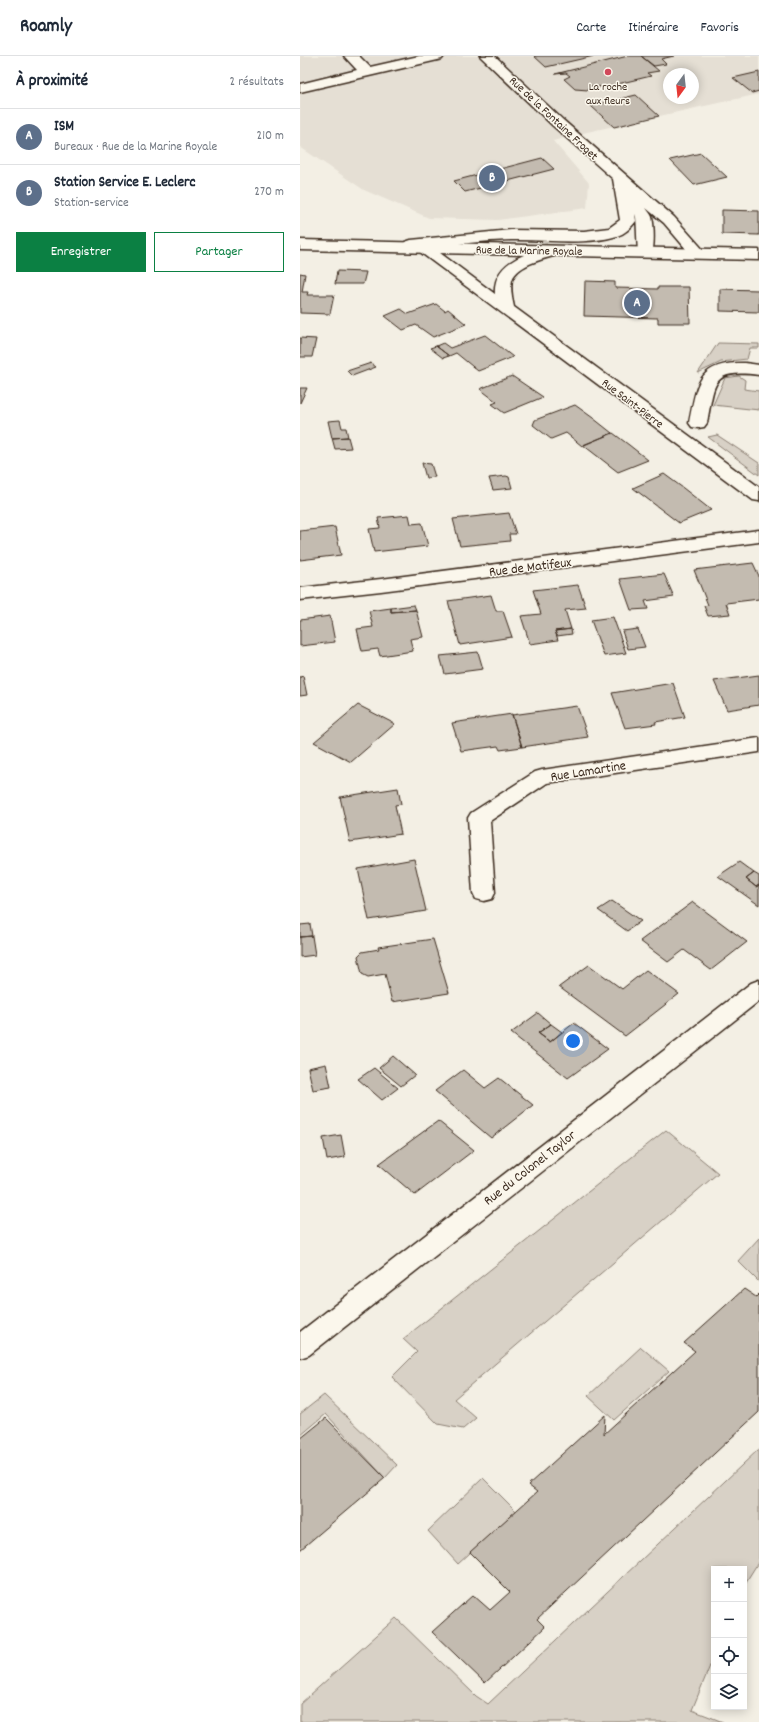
<!DOCTYPE html>
<html lang="fr">
<head>
<meta charset="utf-8">
<style>
  :root { --surface:#fff; --page:#f2f2f3; --text:#1f2937; --muted:#747a83; --line:#e0e1e3; --accent:#0b8043 }
  body { margin:0; font-family:Dekko,sans-serif; background:var(--page); color:var(--text) }
  .controls { position:absolute; right:12px; bottom:12px; display:grid; overflow:hidden; border-radius:0px; box-shadow:0 2px 10px #0003 }
  .controls button { width:36px; height:36px; display:grid; place-items:center; padding:0; border:0; border-bottom:1px solid var(--line); background:var(--surface); color:var(--text); font:20px sans-serif }
  .compass { position:absolute; left:363px; top:12px; width:36px; height:36px; border-radius:50%; background:var(--surface); box-shadow:0 2px 10px #0003; rotate:195deg }
  .you { position:absolute; left:273px; top:985px; width:14px; height:14px; margin:-10px; border:3px solid #fff; border-radius:50%; background:#1a73e8; box-shadow:0 0 0 6px #1a73e833 }
  .badge { display:grid; place-items:center; width:26px; height:26px; border-radius:50%; background:var(--accent); color:#fff; font-size:13px; font-weight:700 }
  .pin { position:absolute; translate:-50% -50%; border:2px solid #fff; box-shadow:0 1px 4px #0006 }
  .list { margin:0; padding:0; list-style:none }
  h2 { display:flex; justify-content:space-between; align-items:center; height:52px; margin:0; padding:0 16px; font-size:17px }
  h2 small { font-size:13px; font-weight:400; color:var(--muted) }
  .list li { display:grid; grid-template-columns:26px 1fr auto; gap:12px; align-items:center; box-sizing:border-box; height:56px; padding:0 16px; border-top:1px solid var(--line) }
  .list b { display:block; font-size:15px; white-space:nowrap }
  .list p { margin:0; font-size:13px; white-space:nowrap; color:var(--muted) }
  .list em { font-size:13px; font-style:normal; color:var(--muted) }
  .actions { display:flex; gap:8px; padding:12px 16px }
  .actions a { flex:1; padding:9px 0; border:1px solid var(--accent); border-radius:0px; text-align:center; font-size:14px; color:var(--accent) }
  .actions .main { background:var(--accent); color:#fff }
  .icon { flex:none; width:22px; height:22px; fill:none; stroke:currentColor; stroke-width:2; stroke-linecap:round; stroke-linejoin:round }
  .map { position:relative; flex:none; width:459px; height:1666px; overflow:hidden }
  header { display:flex; align-items:center; gap:24px; box-sizing:border-box; height:56px; padding:0 20px; background:var(--surface); border-bottom:1px solid var(--line) }
  header strong { font-size:19px }
  nav { display:flex; gap:22px; margin-inline-start:auto; font-size:14px }
  main { display:flex }
  aside { flex:1; background:var(--surface) }
  .map>svg:first-child { display:block }
  .built { fill:#e5dfd4; fill-rule:evenodd }
  .green { fill:#d8d1c6; stroke:#8a7e72 }
  .building { fill:#c3bbb0; stroke:#3b2a1e }
  .lines { fill:none; stroke-linecap:round; stroke-linejoin:round }
  .minor-casing { stroke:#3b2a1e; stroke-width:3 }
  .major-casing { stroke:#3b2a1e; stroke-width:3 }
  .minor { fill:#fbf7ec; fill-rule:evenodd }
  .major { fill:#fbf7ec; fill-rule:evenodd }
  .poi-dot { fill:#d1495b; stroke:#fbf7ec; stroke-width:1.5 }
  .labels { text-anchor:middle; stroke-width:3; stroke-linejoin:round; paint-order:stroke }
  .far-poi-label { font-size:12px; fill:#3b2a1e; stroke:#fbf7ec }
  .far-street-label { font-size:12px; fill:#3b2a1e; stroke:#fbf7ec }
  .street-label { font-size:14px; fill:#3b2a1e; stroke:#fbf7ec }
</style>
</head>
<body>
<header>
<strong>Roamly</strong>
<nav><a>Carte</a><a>Itinéraire</a><a>Favoris</a></nav>
</header>
<main>
<aside>
<h2>À proximité<small>2 résultats</small></h2>
<ul class="list">
<li><span class="badge" style="background:#5c6f8a">A</span><div><b>ISM</b><p>Bureaux · Rue de la Marine Royale</p></div><em>210 m</em></li>
<li><span class="badge" style="background:#5c6f8a">B</span><div><b>Station Service E. Leclerc</b><p>Station-service</p></div><em>270 m</em></li>
</ul>
<div class="actions"><a class="main">Enregistrer</a><a>Partager</a></div>
</aside>
<div class="map">
<svg width="459" height="1666" viewBox="0 0 459 1666">
  <rect width="100%" height="100%" fill="#f3efe4"/>
  <filter id="ink" filterUnits="userSpaceOnUse"><feTurbulence type="fractalNoise" baseFrequency=".025" numOctaves="2"/><feDisplacementMap in="SourceGraphic" scale="8" xChannelSelector="R" yChannelSelector="G"/><feConvolveMatrix kernelMatrix="1 2 1 2 8 2 1 2 1" color-interpolation-filters="sRGB"/></filter>
  <g filter="url(#ink)">
    <!-- built -->
    <path class="built" d="M0 0H459V38L287 76 253 85 289 127 287 152 198 164 129 162 64 134 0 91ZM369 18H393V42H369Z"/>
    <!-- green -->
    <path class="green" d="M418 287 459 288V292H450L447 303 421 306 398 317Z
      M439 320 445 324 444 333 459 335V354L413 349 425 322Z
      M417 379 459 407V419L408 381Z
      M366 1074 418 1117 154 1343 176 1362 163 1373 138 1368 92 1321 117 1296 103 1283Z
      M459 1182V1226L438 1205Z
      M341 1291 369 1315 314 1364 288 1340Z
      M24 1339 97 1409 85 1422 26 1358 0 1380V1358Z
      M459 1393V1505L444 1529V1513H414V1600L392 1654 423 1666H0V1648L96 1562 176 1640 188 1648Z
      M183 1422 216 1455 158 1508 128 1475Z"/>
    <!-- building -->
    <path class="building" d="M234 0H294L246 11Z
      M328 0H341L359 15 347 17 351 20 305 31 289 30 288 34 275 33 264 23 270 20 266 17 255 18Z
      M341 0H374L361 3 366 8 354 10Z
      M459 16V35L452 37 433 22Z
      M336 39 359 60 314 71 291 50Z
      M401 97 427 121 394 129 370 104Z
      M242 102 254 113 165 136 154 125Z
      M422 154 459 155V179L422 178Z
      M37 215 66 216 63 228H35Z
      M0 217 5 218 2 236H8L7 239H34L30 258 0 257Z
      M285 225 315 226V232L358 233V231H389L390 267H358V262L284 260Z
      M420 233 459 234V256L420 255Z
      M136 248 145 255 148 253 166 268 133 281 116 269 103 274 85 260 101 253 108 258Z
      M185 279 213 301 178 315 156 297 149 300 136 290 143 287 150 292Z
      M0 282 16 283 12 301H0Z
      M136 290 149 300 143 302 130 292Z
      M71 307 76 311 52 320 47 315Z
      M212 320 243 341 204 357 192 348 197 346 180 333Z
      M0 332H7L0 347Z
      M275 349 293 362 312 377 282 390 266 377 251 383 233 369 235 364Z
      M40 364 42 372H46L48 381 32 382 28 365Z
      M313 377 329 389 348 404 318 416 283 389Z
      M48 381 51 392 35 393 32 382Z
      M122 407 131 408 135 421 126 422Z
      M364 418 383 432 411 454 379 467 333 432Z
      M206 420 209 421 212 432 193 434 189 422Z
      M209 457 216 478H209L210 485 160 490 153 463Z
      M109 459 111 468 122 467 128 490 74 496 69 473 80 472 78 462Z
      M35 471 41 499 0 504V475Z
      M453 507 459 520V543L426 547 430 558 408 560 404 550 408 549 394 514Z
      M364 518 374 541 345 545 348 553 331 554 320 523Z
      M278 529 286 552 265 554 271 573 255 575 258 584 230 588 221 560 241 558 233 534Z
      M191 539 196 555H203L212 581 160 589 148 545Z
      M114 549 116 554 91 556V552Z
      M91 552V556L116 554 123 581 110 583 113 595 80 600 78 593 62 595 57 573 73 571 69 555Z
      M30 560 35 586 0 590V564Z
      M313 561 326 597 304 600 291 564Z
      M271 573 272 578 257 580 255 575Z
      M338 573 345 591 328 593 322 575Z
      M178 596 183 613 145 618 140 600Z
      M459 619V649L427 654 414 625Z
      M3 620 7 639 0 640V621Z
      M373 627 385 661 355 666 356 668 325 672 312 637Z
      M58 649 95 668 51 706 14 686Z
      M277 650 288 681 222 691 212 659Z
      M212 658 222 691 200 694 198 690 161 695 152 667Z
      M98 732 101 748 95 749 101 778 50 786 40 741Z
      M114 803 126 855 69 864 58 813Z
      M439 806 454 817 446 823 456 831 459 829V849L418 820Z
      M454 817 459 820V829L456 831 446 823Z
      M312 845 341 865 327 875 298 854Z
      M393 846 447 886 411 914 384 894 368 906 340 885Z
      M10 868 12 880 0 881V869Z
      M12 880 15 899 0 901V881Z
      M133 883 149 937 92 946 85 918 68 921 62 918 58 900 62 896 79 893 78 891Z
      M289 909 322 933 346 914 379 938 325 980 259 931Z
      M238 957 251 968 238 977 250 986 274 967 308 993 268 1022 211 977Z
      M251 968 262 976 250 986 238 977Z
      M93 1000 115 1019 101 1030 79 1012Z
      M26 1008 31 1031 13 1034 8 1012Z
      M74 1012 98 1032 82 1044 58 1023Z
      M163 1014 185 1032 199 1022 233 1049 191 1082 135 1035Z
      M138 1065 174 1094 115 1139 79 1108Z
      M41 1079 45 1101 27 1104 23 1082Z
      M444 1233 456 1241 459 1238V1356L237 1563 245 1571 185 1627 132 1576 173 1539 190 1554 210 1536 170 1496 237 1436 228 1429 305 1359 304 1378 395 1295 384 1287Z
      M26 1362 85 1422 0 1494V1383Z"/>
    <g class="lines">
      <defs>
        <path id="minor" d="M44 0H59L70 11 119 0H144L142 3 0 36V28L57 14Z
          M180 0H195L263 64 374 161 406 197 404 200 398 202 392 200 364 167 346 152C348 155 351 158 352 161 354 169 355 193 351 199L345 201 339 199C337 195 337 168 336 161L335 158 336 165C332 171 324 178 317 180 283 190 246 183 211 184 184 185 158 188 132 191L195 238C193 212 215 201 236 195 245 193 252 190 261 192L263 195 261 198C247 202 217 208 212 224 210 233 212 242 214 251L459 431V445L453 444 116 193 105 192 103 189 105 186 111 184 211 174 284 175 309 172 320 164 313 123 253 70Z
          M445 307 459 309V319C411 313 415 326 407 367L404 371 398 372 392 371 389 367C397 328 397 306 445 307Z
          M459 474V486L81 535 0 544V532L81 523Z
          M459 682V696L247 727 190 765 195 837 192 843 184 845 176 843 173 837 168 762 171 757 235 716 242 714Z"/>
        <path id="major" d="M0 184 459 194V204L0 194Z
          M459 924V945L9 1299 0 1302V1276L451 927Z"/>
      </defs>
      <!-- minor casing -->
      <use href="#minor" class="minor-casing"/>
      <!-- major casing -->
      <use href="#major" class="major-casing"/>
      <!-- minor -->
      <use href="#minor" class="minor"/>
      <!-- major -->
      <use href="#major" class="major"/>
    </g>
  </g>
  <!-- markers -->
  <circle class="poi-dot" cx="308" cy="16" r="4"/>
  <g class="labels">
    <!-- far-poi labels -->
    <g class="far-poi-label">
      <text x="308" y="34">La roche<tspan x="308" dy="14">aux fleurs</tspan></text>
    </g>
    <!-- far-street labels -->
    <g class="far-street-label">
      <text transform="translate(254 62) rotate(43)" y="4">Rue de la Fontaine Froget</text>
      <text transform="translate(229 194) rotate(1)" y="4">Rue de la Marine Royale</text>
      <text transform="translate(333 347) rotate(37)" y="4">Rue Saint-Pierre</text>
    </g>
    <!-- street labels -->
    <g class="street-label">
      <text transform="translate(230 510) rotate(-7)" y="5">Rue de Matifeux</text>
      <text transform="translate(288 714) rotate(-9)" y="5">Rue Lamartine</text>
      <text transform="translate(229 1111) rotate(-38)" y="5">Rue du Colonel Taylor</text>
    </g>
  </g>
</svg>
<div class="controls">
<button>+</button>
<button>−</button>
<button><svg class="icon" aria-label="locate" viewBox="0 0 24 24"><circle cx="12" cy="12" r="6"/><path d="M12 2v4M12 18v4M2 12h4M18 12h4"/></svg></button>
<button><svg class="icon" aria-label="layers" viewBox="0 0 24 24"><path d="M12 4l9 5-9 5-9-5zM3 14l9 5 9-5"/></svg></button>
</div>
<svg class="compass" viewBox="-18 -18 36 36"><path d="M0-13l5 13h-10z" fill="#e53935"/><path d="M0 13l5-13h-10z" fill="#747a83"/></svg>
<div class="you"></div>
<div class="pin badge" style="left:337px;top:247px;background:#5c6f8a">A</div>
<div class="pin badge" style="left:192px;top:122px;background:#5c6f8a">B</div>
</div>
</main>
</body>
</html>
